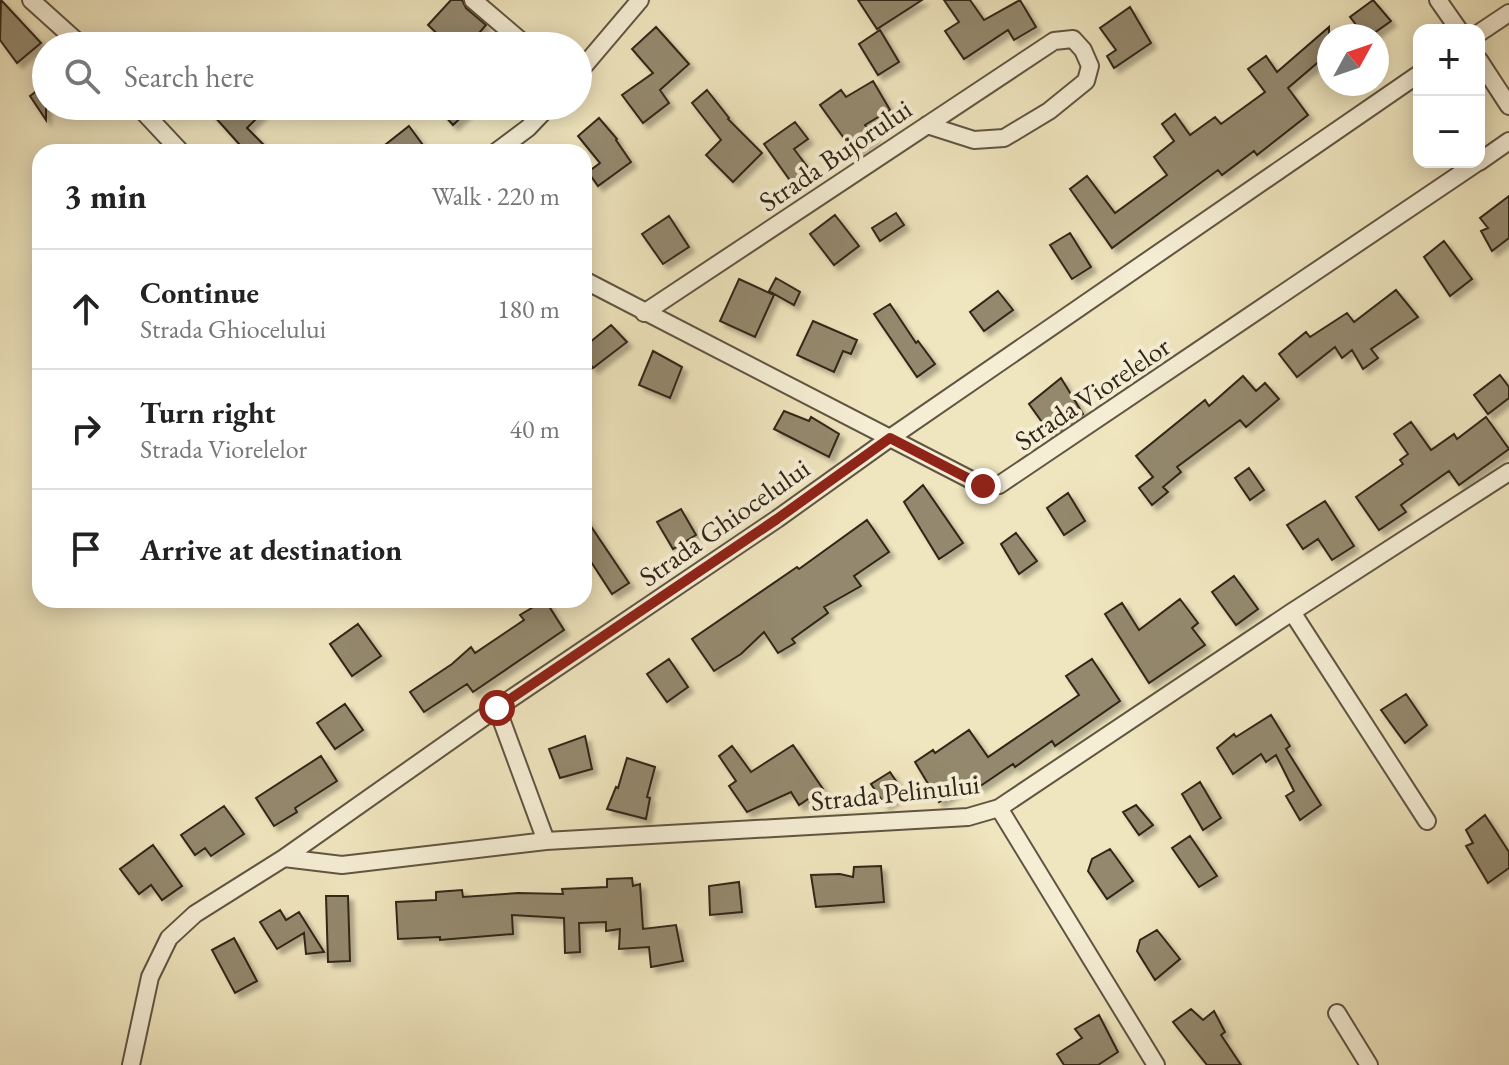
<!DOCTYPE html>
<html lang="en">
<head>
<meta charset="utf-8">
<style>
  :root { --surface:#fff; --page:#f6f6f6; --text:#222; --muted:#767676; --line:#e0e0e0 }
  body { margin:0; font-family:"EB Garamond",serif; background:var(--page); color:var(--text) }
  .controls { position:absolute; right:24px; top:24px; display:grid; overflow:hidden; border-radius:16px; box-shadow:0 4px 20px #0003 }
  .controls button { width:72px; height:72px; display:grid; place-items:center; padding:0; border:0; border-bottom:2px solid var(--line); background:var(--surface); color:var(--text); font:40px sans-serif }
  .compass { position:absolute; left:1317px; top:24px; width:72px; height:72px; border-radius:50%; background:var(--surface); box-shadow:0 4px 20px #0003; rotate:50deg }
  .stop { position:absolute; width:24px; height:24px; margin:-18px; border:6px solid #8f2418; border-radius:50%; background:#fff }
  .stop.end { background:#8f2418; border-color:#fff; box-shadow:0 2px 8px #0008 }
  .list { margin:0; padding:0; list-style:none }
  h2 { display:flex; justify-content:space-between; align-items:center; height:104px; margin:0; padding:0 32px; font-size:34px }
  h2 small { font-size:26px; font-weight:400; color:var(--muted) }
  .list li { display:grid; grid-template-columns:52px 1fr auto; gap:24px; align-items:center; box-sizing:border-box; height:120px; padding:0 32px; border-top:2px solid var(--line) }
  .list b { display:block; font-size:30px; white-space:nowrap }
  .list p { margin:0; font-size:26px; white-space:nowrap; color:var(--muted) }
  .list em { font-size:26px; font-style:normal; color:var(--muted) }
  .icon { flex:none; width:44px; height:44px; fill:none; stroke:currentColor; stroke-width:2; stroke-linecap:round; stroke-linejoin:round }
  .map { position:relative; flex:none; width:1509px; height:1065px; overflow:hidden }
  .search { position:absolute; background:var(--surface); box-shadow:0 4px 20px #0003; left:32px; top:32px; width:560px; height:88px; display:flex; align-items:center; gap:20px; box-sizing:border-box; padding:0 28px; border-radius:44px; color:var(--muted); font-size:30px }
  .panel { position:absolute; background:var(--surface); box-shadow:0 4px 20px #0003; left:32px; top:144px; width:560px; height:464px; border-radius:24px }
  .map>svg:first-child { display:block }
  .building { fill:#94896e; stroke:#312518; stroke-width:2; filter:url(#shadow) }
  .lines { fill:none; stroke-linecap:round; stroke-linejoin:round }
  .street-casing { stroke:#605542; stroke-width:20 }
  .street { stroke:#f5eed5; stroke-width:16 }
  .route { stroke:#8f2418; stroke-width:10 }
  .labels { text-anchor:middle; stroke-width:8; stroke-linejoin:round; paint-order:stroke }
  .street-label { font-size:28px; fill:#312518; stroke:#f5eed5 }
</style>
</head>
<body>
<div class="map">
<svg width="1509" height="1065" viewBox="0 0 1509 1065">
  <defs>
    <filter id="shadow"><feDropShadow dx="5" dy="5" stdDeviation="2" flood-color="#0004"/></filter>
  </defs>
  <rect width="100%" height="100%" fill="#efe5be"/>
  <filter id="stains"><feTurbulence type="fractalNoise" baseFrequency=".0025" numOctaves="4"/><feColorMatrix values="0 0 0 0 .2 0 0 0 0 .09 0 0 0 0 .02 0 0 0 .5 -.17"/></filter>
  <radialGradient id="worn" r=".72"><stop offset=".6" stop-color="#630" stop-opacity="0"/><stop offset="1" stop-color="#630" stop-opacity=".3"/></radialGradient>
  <!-- building -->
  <path class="building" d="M1 0 41 43 17 63 0 40Z
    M451 0H462L466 8 486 25 468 46H450L428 25Z
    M858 0H922L877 29Z
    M944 0H970L984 20 1020 0 1036 27 1014 40 1008 30 964 59 945 31 959 22Z
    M1373 0 1391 21 1370 36H1365L1350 17Z
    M1130 7 1151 43 1114 68 1107 56 1116 50 1100 28Z
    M656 27 689 64 660 90 669 103 643 123 622 95 653 73 632 49Z
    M1329 27V53L1288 88 1308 115 1257 155 1254 151 1222 175 1218 170 1112 248 1070 189 1087 176 1115 213 1167 175 1154 157 1174 141 1162 124 1175 114 1190 135 1215 117 1221 124 1265 92 1248 69 1266 56 1277 72Z
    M880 30 899 62 878 75 859 44Z
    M873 81 890 110 865 125 874 137 854 152 820 105 841 90 846 97Z
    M46 84V120L30 96Z
    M707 90 729 118 728 119 762 153 733 182 706 155 721 140 692 103Z
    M205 106H269L247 128 271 152H233L240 145Z
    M436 106H473L453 125Z
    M599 118 617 139 616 140 631 162 598 186 588 172 600 163 578 136Z
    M795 122 808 139 794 149 812 173 794 186 764 144Z
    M409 126 428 152H376Z
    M1509 196V238L1492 251 1481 231 1488 228 1480 218Z
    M896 213 904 225 880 241 872 228Z
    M835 215 859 246 834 265 810 234Z
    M669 216 689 247 663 264 642 234Z
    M1070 233 1091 267 1072 279 1050 245Z
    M1444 241 1472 279 1450 296 1424 257Z
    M776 278 800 292 794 305 769 291Z
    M739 279 774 295 755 337 720 321Z
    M1396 290 1418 317 1371 349 1378 358 1363 369 1352 350 1342 358 1335 347 1297 377 1279 354 1306 332 1310 337 1347 313 1354 322Z
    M998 291 1013 310 984 331 970 312Z
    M890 304 916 343 918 341 935 364 917 377 874 314Z
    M813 321 857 340 851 354 843 351 834 372 797 355Z
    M611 325 627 342 593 368 584 355V347Z
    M653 351 682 367 670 398 639 385Z
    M1500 375 1509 387V398L1488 414 1474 395Z
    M1243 376 1256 391 1265 383 1279 399 1246 427 1240 420 1177 467 1181 472 1163 487 1168 492 1152 505 1139 488 1153 477 1136 456 1205 400 1209 406Z
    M1061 378 1083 414 1052 436 1029 404Z
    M784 411 809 421 811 417 839 434 829 457 774 429Z
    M1486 417 1509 449 1459 485 1449 471 1401 505 1406 512 1379 530 1356 497 1403 464 1400 460 1408 454 1394 434 1411 422 1431 450 1454 434 1457 439Z
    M1249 468 1264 490 1250 500 1235 478Z
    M923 485 963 543 939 559 904 502Z
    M1068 493 1085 521 1064 535 1047 508Z
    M1325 501 1354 546 1332 560 1318 539 1303 549 1287 525Z
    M681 509 696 535 673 549 657 522Z
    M584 516 629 583 612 594 584 551Z
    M867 520 889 552 854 576 861 586 824 607 828 613 792 639 795 643 778 653 764 632 741 654 714 671 692 639 797 567 799 569Z
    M1016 533 1037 561 1019 574 1001 544Z
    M1234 576 1258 609 1236 625 1212 592Z
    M1180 599 1198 623 1192 628 1205 645 1149 683 1105 614 1122 603 1139 630Z
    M545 600 564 630 473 692 467 684 424 712 410 692 452 664 471 647 475 653 524 620 520 615Z
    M358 624 381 656 352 676 330 644Z
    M669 659 688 687 667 702 647 674Z
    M1092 659 1120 701 1055 746 1052 741 1015 767 1013 764 979 787 974 780 939 802 915 762 933 750 935 753 969 730 988 757 1079 695 1066 676Z
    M1406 694 1427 725 1405 743 1381 710Z
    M345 704 363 730 335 749 317 723Z
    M1271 715 1290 746 1286 749 1321 805 1300 820 1286 796 1294 791 1276 755 1266 762 1261 754 1233 774 1217 748 1234 734 1236 737Z
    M585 736 592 769 560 778 549 749Z
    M793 745 823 789 799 805 791 792 747 812 729 786 736 781 719 756 732 746 751 772Z
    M321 756 337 781 295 808 297 812 274 826 256 798Z
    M627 758 655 767 647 797 650 798 646 819 607 809 616 787 618 788Z
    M890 772 904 793 885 805 871 784Z
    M1200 782 1221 818 1203 830 1182 794Z
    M1136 805 1153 825 1139 835 1123 812Z
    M224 806 244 834 211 856 205 848 195 855 181 835Z
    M1485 815 1509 852V868L1488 883 1466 846 1473 843 1466 830Z
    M1190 836 1217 876 1199 887 1172 848Z
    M153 845 182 886 162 900 151 885 139 894 120 869Z
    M1110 849 1133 881 1107 899 1088 871 1092 859Z
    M881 866 884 902 816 907 811 875 840 874 853 877 854 867Z
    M632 878 633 886 640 884 643 929 676 925 683 961 651 967 649 947 619 949 620 929 606 931V922L579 923 580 952 565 953 564 918 512 915 513 934 440 940V937L398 939 396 902 436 900V892L462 890 463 897 518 893 563 894 562 889 607 887V879Z
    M739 882 742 912 710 915 709 886Z
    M326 896H348L350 961 328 962Z
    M280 910 286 920 299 912 324 952 306 954 304 933 277 949 260 922Z
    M1157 930 1180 959 1155 980 1137 951 1140 940Z
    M234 938 257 981 235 993 212 950Z
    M1191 1009 1203 1020 1214 1011 1225 1032 1221 1035 1241 1065H1207L1173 1022Z
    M1099 1015 1118 1052 1098 1065H1064L1057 1054 1082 1038 1075 1029Z"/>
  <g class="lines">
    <defs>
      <path id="street" d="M31 0 82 46
        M473 0 527 46
        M1438 0 1459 30
        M1479 33 1509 13
        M1479 60 1509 106
        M578 73 640 0
        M138 106 181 152
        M496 152 528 128 549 106
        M1479 162 1509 141
        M584 280 983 486 999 485 1478 162
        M644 313 1054 41 1073 39 1083 50 1090 66 1086 81 1049 111 1004 138 974 140 927 125
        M1292 612 1427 821
        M497 708 546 841
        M999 808 1156 1065
        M284 858 342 865 546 841 968 817 999 808 1292 612 1509 472
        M1337 1013 1369 1065
        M131 1065 150 977 169 938 195 914 284 858 497 708 777 519 890 438 1419 74"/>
    </defs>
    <!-- street casing -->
    <use href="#street" class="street-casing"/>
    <!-- street -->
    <use href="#street" class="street"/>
  </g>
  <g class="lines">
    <!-- route -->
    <path class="route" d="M497 708 777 519 890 438 983 486"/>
  </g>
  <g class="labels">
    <!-- street labels -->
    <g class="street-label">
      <text transform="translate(835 155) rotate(-34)" y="10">Strada Bujorului</text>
      <text transform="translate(1092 393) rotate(-34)" y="10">Strada Viorelelor</text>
      <text transform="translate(724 522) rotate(-35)" y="10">Strada Ghiocelului</text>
      <text transform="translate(895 792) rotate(-6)" y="10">Strada Pelinului</text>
    </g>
  </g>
  <rect width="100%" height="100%" filter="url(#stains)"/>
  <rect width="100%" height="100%" fill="url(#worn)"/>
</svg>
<div class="controls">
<button>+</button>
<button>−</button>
</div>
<svg class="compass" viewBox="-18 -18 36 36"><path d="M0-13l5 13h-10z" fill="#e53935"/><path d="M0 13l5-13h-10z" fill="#767676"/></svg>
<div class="stop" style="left:497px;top:708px"></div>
<div class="stop end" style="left:983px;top:486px"></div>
<div class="search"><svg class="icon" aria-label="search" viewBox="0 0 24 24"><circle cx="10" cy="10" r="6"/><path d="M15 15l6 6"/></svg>Search here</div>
<section class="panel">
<h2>3 min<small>Walk · 220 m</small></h2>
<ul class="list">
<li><svg class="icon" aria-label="ahead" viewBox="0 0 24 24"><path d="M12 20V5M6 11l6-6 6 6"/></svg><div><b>Continue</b><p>Strada Ghiocelului</p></div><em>180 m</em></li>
<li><svg class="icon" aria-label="right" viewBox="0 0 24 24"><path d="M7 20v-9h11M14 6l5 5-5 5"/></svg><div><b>Turn right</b><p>Strada Viorelelor</p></div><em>40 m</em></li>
<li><svg class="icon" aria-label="arrive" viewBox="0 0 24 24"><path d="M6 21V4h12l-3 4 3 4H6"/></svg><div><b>Arrive at destination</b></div></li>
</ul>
</section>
</div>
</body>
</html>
